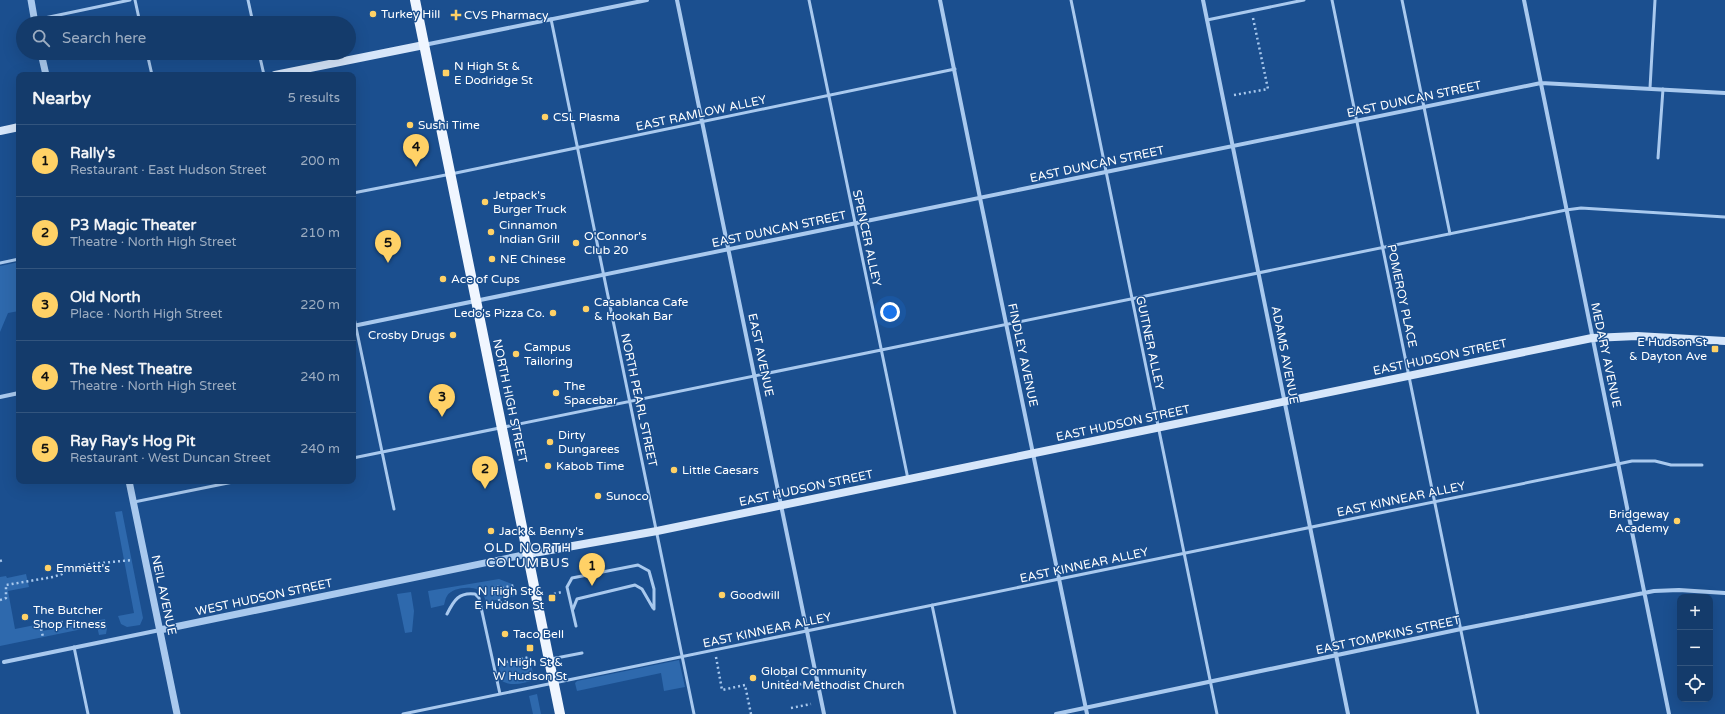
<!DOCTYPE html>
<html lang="en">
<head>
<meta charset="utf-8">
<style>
  :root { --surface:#143b6b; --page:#1d4271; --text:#f1f3f6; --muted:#9dadc1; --line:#33557e; --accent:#ffd166 }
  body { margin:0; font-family:"Varela Round",sans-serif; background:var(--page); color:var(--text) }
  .controls { position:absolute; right:12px; bottom:12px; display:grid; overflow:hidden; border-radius:8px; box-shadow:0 4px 16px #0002 }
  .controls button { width:36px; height:36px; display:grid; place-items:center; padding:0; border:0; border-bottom:1px solid var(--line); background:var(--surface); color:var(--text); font:20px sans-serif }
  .you { position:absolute; left:890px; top:312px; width:14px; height:14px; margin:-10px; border:3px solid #fff; border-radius:50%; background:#1a73e8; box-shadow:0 0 0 6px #1a73e833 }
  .badge { display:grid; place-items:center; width:26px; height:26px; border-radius:50%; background:var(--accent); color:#111; font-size:13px; font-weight:700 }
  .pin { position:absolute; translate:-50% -33px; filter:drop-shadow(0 1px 2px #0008) }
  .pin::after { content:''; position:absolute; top:21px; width:14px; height:12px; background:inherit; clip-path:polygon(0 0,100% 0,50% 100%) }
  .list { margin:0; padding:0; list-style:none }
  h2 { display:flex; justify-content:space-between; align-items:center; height:52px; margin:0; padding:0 16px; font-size:17px }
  h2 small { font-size:13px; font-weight:400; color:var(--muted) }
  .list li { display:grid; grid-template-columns:26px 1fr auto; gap:12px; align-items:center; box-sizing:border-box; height:72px; padding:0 16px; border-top:1px solid var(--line) }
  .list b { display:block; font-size:15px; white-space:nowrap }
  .list p { margin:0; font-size:13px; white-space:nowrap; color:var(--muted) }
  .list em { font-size:13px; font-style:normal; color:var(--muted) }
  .icon { flex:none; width:22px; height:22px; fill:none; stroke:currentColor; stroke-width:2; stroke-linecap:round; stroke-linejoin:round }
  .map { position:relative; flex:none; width:1725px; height:714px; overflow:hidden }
  .search { position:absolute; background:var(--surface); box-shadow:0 4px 16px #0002; left:16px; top:16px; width:340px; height:44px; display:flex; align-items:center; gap:10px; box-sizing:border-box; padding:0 14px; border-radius:22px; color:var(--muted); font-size:15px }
  .panel { position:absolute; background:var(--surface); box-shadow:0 4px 16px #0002; left:16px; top:72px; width:340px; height:412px; border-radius:8px }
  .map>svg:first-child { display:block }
  .green { fill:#2e69ad }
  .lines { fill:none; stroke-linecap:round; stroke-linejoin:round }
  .path { stroke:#a9c9ee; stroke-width:2.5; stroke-dasharray:2 3; stroke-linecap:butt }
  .service { stroke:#a9c9ee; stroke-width:3 }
  .minor { stroke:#a9c9ee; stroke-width:4 }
  .tertiary { stroke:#a9c9ee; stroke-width:7 }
  .secondary { stroke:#d6e6fa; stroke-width:8 }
  .primary { stroke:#f0f6ff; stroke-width:10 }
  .poi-dot { fill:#ffd166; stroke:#1b4f8f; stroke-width:1.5 }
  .labels { text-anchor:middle; stroke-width:3; stroke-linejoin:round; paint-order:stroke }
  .poi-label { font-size:12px; fill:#fff; stroke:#1b4f8f; text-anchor:start }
  .street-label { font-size:12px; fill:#fff; stroke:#1b4f8f }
  .neighbourhood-label { font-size:13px; letter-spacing:1px; fill:#fff; stroke:#1b4f8f }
</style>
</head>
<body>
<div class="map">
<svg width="1725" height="714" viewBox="0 0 1725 714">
  <rect width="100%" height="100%" fill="#1b4f8f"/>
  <!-- green -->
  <path class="green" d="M19 262V311L8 313 0 332V266Z
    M122 511 143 618 140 625 127 627 121 624 118 616 134 613 115 512Z
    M26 574 29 587 8 591 15 629 40 624 42 631 105 619 107 628 106 634 99 635 97 626 0 646V577L6 576 7 578Z
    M499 579 512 584 515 596 491 601 492 606 487 607C486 602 485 596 481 592 475 585 452 587 447 596 445 599 445 602 444 605L431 608 428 591Z
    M411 592 414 611 412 632 405 633 397 594Z
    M530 657 534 680C524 683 512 687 502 681L498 664Z
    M679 660 685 687 664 691 661 673 577 691 575 683 577 681Z
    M537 694 541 714H533L529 696Z"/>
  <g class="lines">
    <!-- path -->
    <path class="path" d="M1234 95 1268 89 1253 18
      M353 167V169
      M0 561 3 560
      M501 588 499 593 496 594 493 591V589L496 586 501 588 516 585
      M498 594 500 605
      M554 594 562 592
      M0 600 6 598V585L53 577 62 574 70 568 91 564 132 560
      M500 603 508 601 509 605 519 603
      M40 624 43 637
      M41 626 63 622
      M716 657 722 690 745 685 751 714
      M501 663 530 657
      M786 675C789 690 795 685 806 683
      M791 708 811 704"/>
    <!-- service -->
    <path class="service" d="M135 0 140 23
      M248 0 253 23
      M809 0 908 479
      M1071 0 1217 714
      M1332 0 1478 714
      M1402 0 1450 234
      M551 19 694 714
      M35 20 130 0
      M1207 20 1304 0
      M147 53 152 75
      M259 53 264 75
      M1650 88 1655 0
      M1658 158 1663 89
      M353 193 451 174 955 69
      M0 263 19 259
      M353 313 394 509
      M353 458 1566 210 1581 208 1725 217
      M134 502 238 481
      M932 605 955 714
      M573 609 577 599 635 585 642 589 653 608
      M447 614C454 600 459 592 475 594L479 598 500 694
      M576 626 567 587 572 578 638 565 649 571 654 589V609
      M74 647 88 714
      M551 659 582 653
      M403 714 1618 464 1632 461H1655L1671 465H1702"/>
    <!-- minor -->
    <path class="minor" d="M677 0 824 714
      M940 0 980 198 1087 714
      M1203 0 1348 714
      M1524 0 1669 714
      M424 45 647 0
      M353 326 1541 83 1725 93
      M0 397 19 393
      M4 662 160 630
      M1056 714 1461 629 1654 591 1679 590 1725 593"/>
    <!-- tertiary -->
    <path class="tertiary" d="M31 0 35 23
      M41 53 46 75
      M129 481 177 714
      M160 630 528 554"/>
    <!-- secondary -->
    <path class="secondary" d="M275 75 424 45
      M0 131 19 127
      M528 554 657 531 1592 338 1637 336 1725 341"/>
    <!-- primary -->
    <path class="primary" d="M415 0 560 714"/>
  </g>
  <!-- markers -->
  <g class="poi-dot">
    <circle cx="373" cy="14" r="4"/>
    <path d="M454 9h4v4h4v4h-4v4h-4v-4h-4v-4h4z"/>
    <rect x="442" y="69" width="8" height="8" rx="2"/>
    <circle cx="545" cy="117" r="4"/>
    <circle cx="410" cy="125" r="4"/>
    <circle cx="485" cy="202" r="4"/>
    <circle cx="491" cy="232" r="4"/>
    <circle cx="576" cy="243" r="4"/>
    <circle cx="492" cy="259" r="4"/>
    <circle cx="443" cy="279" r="4"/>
    <circle cx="586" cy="309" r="4"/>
    <circle cx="553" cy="313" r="4"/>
    <circle cx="453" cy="335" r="4"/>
    <rect x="1711" y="345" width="8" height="8" rx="2"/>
    <circle cx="516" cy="354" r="4"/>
    <circle cx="556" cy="393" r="4"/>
    <circle cx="550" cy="442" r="4"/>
    <circle cx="548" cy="466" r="4"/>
    <circle cx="674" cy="470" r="4"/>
    <circle cx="598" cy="496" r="4"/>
    <circle cx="1677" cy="521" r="4"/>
    <circle cx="491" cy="531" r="4"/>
    <circle cx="48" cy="568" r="4"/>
    <circle cx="722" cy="595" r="4"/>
    <rect x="548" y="594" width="8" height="8" rx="2"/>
    <circle cx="25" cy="617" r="4"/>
    <circle cx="505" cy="634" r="4"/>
    <rect x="526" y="644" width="8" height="8" rx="2"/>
    <circle cx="753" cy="678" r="4"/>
  </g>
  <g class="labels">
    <!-- poi labels -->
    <g class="poi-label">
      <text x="381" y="18">Turkey Hill</text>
      <text x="464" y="19">CVS Pharmacy</text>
      <text x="454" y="70">N High St &amp;<tspan x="454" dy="14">E Dodridge St</tspan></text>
      <text x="553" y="121">CSL Plasma</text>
      <text x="418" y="129">Sushi Time</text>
      <text x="493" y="199">Jetpack's<tspan x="493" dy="14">Burger Truck</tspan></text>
      <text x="499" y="229">Cinnamon<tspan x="499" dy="14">Indian Grill</tspan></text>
      <text x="584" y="240">O'Connor's<tspan x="584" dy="14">Club 20</tspan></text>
      <text x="500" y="263">NE Chinese</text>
      <text x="451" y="283">Ace of Cups</text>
      <text x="594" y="306">Casablanca Cafe<tspan x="594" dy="14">&amp; Hookah Bar</tspan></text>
      <text x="545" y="317" text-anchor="end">Ledo's Pizza Co.</text>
      <text x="445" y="339" text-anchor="end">Crosby Drugs</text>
      <text x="1707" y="346" text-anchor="end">E Hudson St<tspan x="1707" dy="14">&amp; Dayton Ave</tspan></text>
      <text x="524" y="351">Campus<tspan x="524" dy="14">Tailoring</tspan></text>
      <text x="564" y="390">The<tspan x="564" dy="14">Spacebar</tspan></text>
      <text x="558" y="439">Dirty<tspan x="558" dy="14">Dungarees</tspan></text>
      <text x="556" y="470">Kabob Time</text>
      <text x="682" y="474">Little Caesars</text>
      <text x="606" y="500">Sunoco</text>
      <text x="1669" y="518" text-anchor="end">Bridgeway<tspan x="1669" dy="14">Academy</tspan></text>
      <text x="499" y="535">Jack &amp; Benny's</text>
      <text x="56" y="572">Emmett's</text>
      <text x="544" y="595" text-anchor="end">N High St &amp;<tspan x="544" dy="14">E Hudson St</tspan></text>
      <text x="730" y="599">Goodwill</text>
      <text x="33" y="614">The Butcher<tspan x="33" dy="14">Shop Fitness</tspan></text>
      <text x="513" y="638">Taco Bell</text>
      <text x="530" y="666" text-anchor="middle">N High St &amp;<tspan x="530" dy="14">W Hudson St</tspan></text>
      <text x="761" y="675">Global Community<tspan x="761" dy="14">United Methodist Church</tspan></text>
    </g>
    <!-- street labels -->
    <g class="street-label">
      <text transform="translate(1414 99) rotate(-12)" y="4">EAST DUNCAN STREET</text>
      <text transform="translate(701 113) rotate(-12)" y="4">EAST RAMLOW ALLEY</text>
      <text transform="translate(1097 164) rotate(-12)" y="4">EAST DUNCAN STREET</text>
      <text transform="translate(779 229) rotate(-12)" y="4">EAST DUNCAN STREET</text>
      <text transform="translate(867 238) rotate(78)" y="4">SPENCER ALLEY</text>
      <text transform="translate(1402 296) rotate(78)" y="4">POMEROY PLACE</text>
      <text transform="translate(1150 343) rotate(78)" y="4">GUITNER ALLEY</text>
      <text transform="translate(761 355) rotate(78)" y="4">EAST AVENUE</text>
      <text transform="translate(1023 355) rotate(78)" y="4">FINDLEY AVENUE</text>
      <text transform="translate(1285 355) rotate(79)" y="4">ADAMS AVENUE</text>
      <text transform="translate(1606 355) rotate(78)" y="4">MEDARY AVENUE</text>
      <text transform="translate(1440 357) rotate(-12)" y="4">EAST HUDSON STREET</text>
      <text transform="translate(639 400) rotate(78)" y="4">NORTH PEARL STREET</text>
      <text transform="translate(510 401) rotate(78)" y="4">NORTH HIGH STREET</text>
      <text transform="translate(1123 423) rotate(-12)" y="4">EAST HUDSON STREET</text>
      <text transform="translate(806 488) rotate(-12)" y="4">EAST HUDSON STREET</text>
      <text transform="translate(1401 499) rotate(-12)" y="4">EAST KINNEAR ALLEY</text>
      <text transform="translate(1084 565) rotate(-12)" y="4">EAST KINNEAR ALLEY</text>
      <text transform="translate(164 595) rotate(78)" y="4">NEIL AVENUE</text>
      <text transform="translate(264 597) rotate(-12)" y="4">WEST HUDSON STREET</text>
      <text transform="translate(767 630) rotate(-12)" y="4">EAST KINNEAR ALLEY</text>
      <text transform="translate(1388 635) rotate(-12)" y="4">EAST TOMPKINS STREET</text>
    </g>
    <!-- neighbourhood labels -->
    <g class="neighbourhood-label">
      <text x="528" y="552">OLD NORTH<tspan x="528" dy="15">COLUMBUS</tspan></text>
    </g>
  </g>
</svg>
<div class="controls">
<button>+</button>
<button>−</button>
<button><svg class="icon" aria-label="locate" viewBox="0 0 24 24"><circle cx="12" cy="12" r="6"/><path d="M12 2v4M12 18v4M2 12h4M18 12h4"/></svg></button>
</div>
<div class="you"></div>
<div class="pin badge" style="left:592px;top:586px">1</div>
<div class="pin badge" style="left:485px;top:489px">2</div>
<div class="pin badge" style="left:442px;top:417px">3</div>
<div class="pin badge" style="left:416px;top:167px">4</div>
<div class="pin badge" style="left:388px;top:263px">5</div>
<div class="search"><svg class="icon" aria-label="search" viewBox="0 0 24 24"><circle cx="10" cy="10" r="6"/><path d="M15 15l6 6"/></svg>Search here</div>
<section class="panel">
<h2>Nearby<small>5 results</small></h2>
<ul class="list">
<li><span class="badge">1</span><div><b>Rally's</b><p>Restaurant · East Hudson Street</p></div><em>200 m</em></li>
<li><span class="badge">2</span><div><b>P3 Magic Theater</b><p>Theatre · North High Street</p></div><em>210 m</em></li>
<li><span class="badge">3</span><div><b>Old North</b><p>Place · North High Street</p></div><em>220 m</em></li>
<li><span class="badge">4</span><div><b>The Nest Theatre</b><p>Theatre · North High Street</p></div><em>240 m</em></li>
<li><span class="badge">5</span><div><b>Ray Ray's Hog Pit</b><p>Restaurant · West Duncan Street</p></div><em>240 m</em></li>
</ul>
</section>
</div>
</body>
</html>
